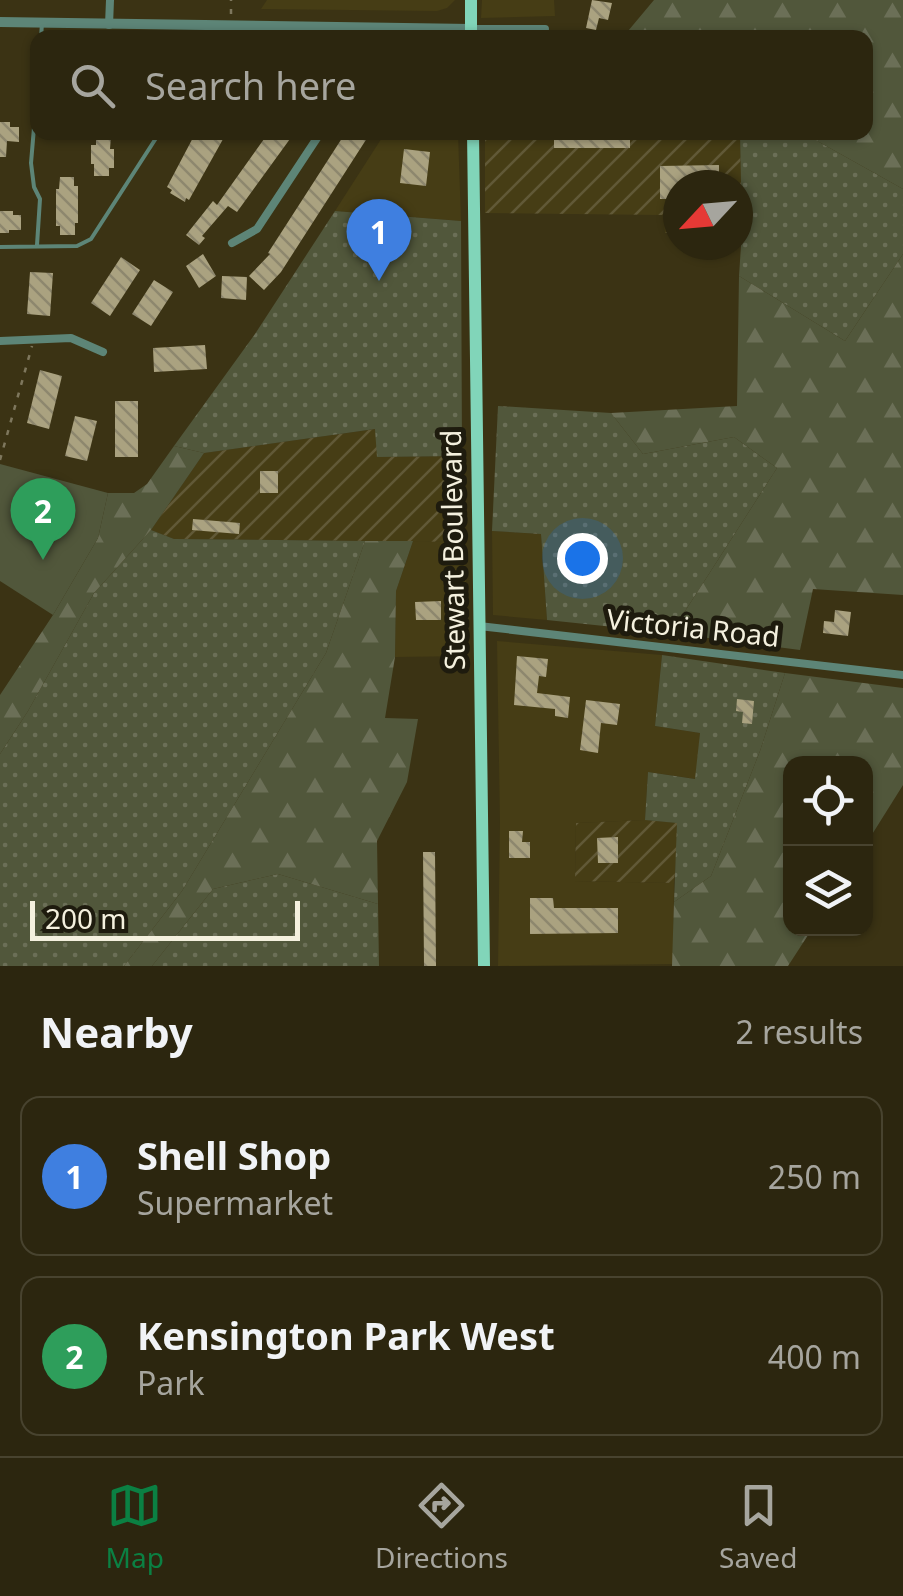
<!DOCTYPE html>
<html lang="en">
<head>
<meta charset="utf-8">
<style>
  :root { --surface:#2c260f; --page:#342e18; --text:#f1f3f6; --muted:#a6a59e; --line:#48432f; --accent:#0b8043 }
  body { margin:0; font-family:"Noto Sans",sans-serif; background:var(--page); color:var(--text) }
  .controls { position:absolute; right:30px; bottom:30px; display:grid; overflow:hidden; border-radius:20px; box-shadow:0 2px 8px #0004 }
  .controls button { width:90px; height:90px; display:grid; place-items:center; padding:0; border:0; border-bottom:2px solid var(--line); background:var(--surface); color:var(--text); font:50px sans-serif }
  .compass { position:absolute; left:663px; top:170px; width:90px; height:90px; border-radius:50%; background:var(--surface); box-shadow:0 2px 8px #0004; rotate:244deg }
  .scale { position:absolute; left:30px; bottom:25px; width:270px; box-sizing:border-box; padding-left:10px; border:5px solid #f4f0de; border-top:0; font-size:28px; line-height:35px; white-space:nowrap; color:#f4f0de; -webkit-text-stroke:8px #1e1b0e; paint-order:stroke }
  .you { position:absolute; left:582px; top:558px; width:35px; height:35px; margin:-25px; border:8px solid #fff; border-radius:50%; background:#1a73e8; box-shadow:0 0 0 15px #1a73e833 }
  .badge { display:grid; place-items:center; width:65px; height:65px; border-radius:50%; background:var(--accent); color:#fff; font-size:32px; font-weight:700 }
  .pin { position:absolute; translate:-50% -82px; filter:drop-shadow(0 2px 5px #0008) }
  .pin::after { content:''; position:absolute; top:52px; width:35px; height:30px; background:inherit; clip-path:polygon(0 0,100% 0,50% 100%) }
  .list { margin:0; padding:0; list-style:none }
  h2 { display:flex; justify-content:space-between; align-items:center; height:130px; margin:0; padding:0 40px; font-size:42px }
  h2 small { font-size:32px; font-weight:400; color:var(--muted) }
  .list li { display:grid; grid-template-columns:65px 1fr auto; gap:30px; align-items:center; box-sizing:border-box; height:160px; margin:0 20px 20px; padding:0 20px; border:2px solid var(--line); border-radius:20px }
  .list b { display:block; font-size:38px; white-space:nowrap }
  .list p { margin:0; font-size:32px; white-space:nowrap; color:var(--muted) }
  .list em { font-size:32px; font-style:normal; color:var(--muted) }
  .icon { flex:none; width:55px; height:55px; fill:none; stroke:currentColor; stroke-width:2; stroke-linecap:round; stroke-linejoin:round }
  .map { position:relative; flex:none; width:903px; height:966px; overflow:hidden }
  .search { position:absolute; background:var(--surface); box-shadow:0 2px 8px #0004; left:30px; right:30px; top:30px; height:110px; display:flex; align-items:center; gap:25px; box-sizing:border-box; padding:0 35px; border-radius:20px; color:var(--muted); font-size:38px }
  .sheet { height:490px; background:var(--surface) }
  nav { display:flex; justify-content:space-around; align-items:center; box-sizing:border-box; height:140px; border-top:2px solid var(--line); background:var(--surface); font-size:28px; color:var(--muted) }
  nav a { display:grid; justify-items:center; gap:5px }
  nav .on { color:var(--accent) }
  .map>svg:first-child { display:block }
  .built { fill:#463d15 }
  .industrial { fill:url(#industrial-furrows) }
  .grass { fill:url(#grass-dots) }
  .forest { fill:url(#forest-firs) }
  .green { fill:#51573b }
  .building { fill:url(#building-back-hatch) }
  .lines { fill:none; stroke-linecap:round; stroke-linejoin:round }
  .path { stroke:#7e775d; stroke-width:2.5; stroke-dasharray:5 8; stroke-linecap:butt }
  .service { stroke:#5d8577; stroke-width:4 }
  .minor { stroke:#5d8577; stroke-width:8 }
  .tertiary { stroke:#5d8577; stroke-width:10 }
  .primary { stroke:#81d5b9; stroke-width:12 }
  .labels { text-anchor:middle; stroke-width:10; stroke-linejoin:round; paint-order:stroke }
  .street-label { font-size:28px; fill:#f4f0de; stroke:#1e1b0e }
</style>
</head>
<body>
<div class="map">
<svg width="903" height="966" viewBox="0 0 903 966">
  <defs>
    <pattern id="industrial-furrows" width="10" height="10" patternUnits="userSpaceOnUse" patternTransform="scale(2.5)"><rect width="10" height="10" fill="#463d15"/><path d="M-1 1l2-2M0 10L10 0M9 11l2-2" fill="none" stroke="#615937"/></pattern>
    <pattern id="grass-dots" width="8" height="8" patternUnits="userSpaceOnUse" patternTransform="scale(2.5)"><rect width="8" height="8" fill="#51573b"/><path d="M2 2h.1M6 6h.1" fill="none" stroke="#6b6f57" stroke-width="1.8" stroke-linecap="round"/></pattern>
    <pattern id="forest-firs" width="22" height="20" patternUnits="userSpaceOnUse" patternTransform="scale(2.5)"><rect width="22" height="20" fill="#51573b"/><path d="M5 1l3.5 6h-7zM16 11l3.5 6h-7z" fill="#6b6f57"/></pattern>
    <pattern id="building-back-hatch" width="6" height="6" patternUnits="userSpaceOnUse" patternTransform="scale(2.5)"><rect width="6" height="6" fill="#aaa280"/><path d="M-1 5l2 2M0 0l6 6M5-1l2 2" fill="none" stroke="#8d876e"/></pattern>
  </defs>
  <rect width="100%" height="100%" fill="#3b3314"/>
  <!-- built -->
  <path class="built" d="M267 0H455L447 8 437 11 261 9Z
    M482 0H554L555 16 481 18Z
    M385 133H458L461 221 335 211Z
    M492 531 541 534 547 620 493 615Z
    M413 541 465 542 468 656 395 657 396 591Z
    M497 641 662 655 655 726 700 733 696 779 648 772 645 820 576 823 575 881 674 883 673 964 498 966 500 822Z"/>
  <!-- industrial -->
  <path class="industrial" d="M485 133H740L742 232H738V185H678V233H665L664 215 485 213Z
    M376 429 378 457 462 456 465 542 174 539 151 530 204 453Z
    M645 820 679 823 674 883 575 881 576 823Z"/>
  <!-- grass -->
  <path class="grass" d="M740 133H803L903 189V254L845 341 739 276 742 231Z
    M335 211 461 221 462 456 377 457 375 429 204 453 174 446 255 334Z
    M498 406 611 413 643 454 734 437 777 468 671 633 547 620 541 534 492 531Z
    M151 530 174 539 365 541 326 653 182 891 124 966H0V754L28 711 94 593Z
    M662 655 785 673 760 751 711 876 674 902 677 823 645 820 648 772 695 779 700 733 655 726Z
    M278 874 378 904 379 966H152L213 889Z"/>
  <!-- forest -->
  <path class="forest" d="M654 0H903V189L803 133 866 132V38L623 37Z
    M903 254V595L813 589 800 650 671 633 777 468 734 437 643 454 611 413 737 406 739 276 845 341Z
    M174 446 204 453 151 530 94 593 28 711 0 754V695L53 615 98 538 108 493H134L147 484Z
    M365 541H413L396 591 395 657 385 718 418 719 407 782 377 841 378 904 278 874 213 889 152 966H124L182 891 326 653Z
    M785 673 903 688V785L866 844V764H790V928L812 929 788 966H672L674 902 711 876 760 751Z"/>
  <!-- green -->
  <path class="green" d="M0 464 108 493 98 538 53 615 0 581Z"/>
  <!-- building -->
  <path class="building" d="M592 0 612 3 608 20 599 18 596 30 586 28Z
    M0 122H10V127H19V142L7 141 6 157H0Z
    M196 132H227L189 200 186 198 185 202 170 193 172 190 167 187Z
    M269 132H295L237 212 228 206 202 236 205 238 199 245 186 235 213 201 217 205Z
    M346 132H371L281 272 264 290 249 276 270 254 268 253Z
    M554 132H625V140H630V148H554Z
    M96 136H111L110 149H114V168H109V176H94V164H91V145H96Z
    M404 149 430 152 426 186 400 183Z
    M719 165V185H678V199H660V166Z
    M60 177H74V186H78V223H75V235H60V226H56V189H59Z
    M0 211H13V215H21V230H9V233H0Z
    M203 254 216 276 199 288 186 266Z
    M121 257 140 270 110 316 91 303Z
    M30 272 53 273 50 316 27 314Z
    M222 276 247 277 246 300 221 298Z
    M154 280 173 292 151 326 132 314Z
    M205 345 207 369 154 372 153 348Z
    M40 370 62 376 49 429 27 423Z
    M115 401H138V457H115Z
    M75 416 97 421 87 461 65 456Z
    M260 471H278V493H260Z
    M193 519 240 523 239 534 192 530Z
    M441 601V620H416L415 602Z
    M835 610 851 612 848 636 823 633 824 621 834 622Z
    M517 656 548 659 546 677 539 676 537 693 570 697 568 718 555 716V709L514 705Z
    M737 699 754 701 752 724 742 723 743 712 736 711Z
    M586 700 620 704 617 725 601 723 598 753 580 750Z
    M509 831H523L522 842H530V858H509Z
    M618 837V863H598L597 838Z
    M423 852H435L436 966H424Z
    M530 898H553L554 908H618V933L530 934Z"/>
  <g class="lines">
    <!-- path -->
    <path class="path" d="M231 14V0
      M0 460 32 346"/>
    <!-- service -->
    <path class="service" d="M41 38 42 23
      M37 245 40 199 34 187 31 163 38 81
      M0 247 77 246 91 239 160 132"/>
    <!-- minor -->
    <path class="minor" d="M109 25 110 0
      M471 29H545
      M232 243 257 229 321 132
      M0 341 71 338 103 352
      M479 626 903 675"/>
    <!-- tertiary -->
    <path class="tertiary" d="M0 22 471 29"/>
    <!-- primary -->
    <path class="primary" d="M471 0V38
      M473 132 484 966"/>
  </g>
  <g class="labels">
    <!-- street labels -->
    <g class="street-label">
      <text transform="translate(453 550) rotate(-91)" y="10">Stewart Boulevard</text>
      <text transform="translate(693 628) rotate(6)" y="10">Victoria Road</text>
    </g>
  </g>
</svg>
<div class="controls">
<button><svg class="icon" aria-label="locate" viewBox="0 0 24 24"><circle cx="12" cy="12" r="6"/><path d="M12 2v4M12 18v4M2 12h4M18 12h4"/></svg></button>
<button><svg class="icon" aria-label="layers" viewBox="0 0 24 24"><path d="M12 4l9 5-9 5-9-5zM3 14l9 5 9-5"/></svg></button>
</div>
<svg class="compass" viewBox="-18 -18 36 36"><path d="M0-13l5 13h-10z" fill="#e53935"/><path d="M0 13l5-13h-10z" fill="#a6a59e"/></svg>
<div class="scale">200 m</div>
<div class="you"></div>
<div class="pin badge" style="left:379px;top:281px;background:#3f7fe0">1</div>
<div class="pin badge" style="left:43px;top:560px;background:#2e9e5b">2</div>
<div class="search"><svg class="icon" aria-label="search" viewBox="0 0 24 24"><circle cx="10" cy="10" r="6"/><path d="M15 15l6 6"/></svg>Search here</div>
</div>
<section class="sheet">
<h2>Nearby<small>2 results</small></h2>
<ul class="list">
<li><span class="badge" style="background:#3f7fe0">1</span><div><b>Shell Shop</b><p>Supermarket</p></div><em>250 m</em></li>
<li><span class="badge" style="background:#2e9e5b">2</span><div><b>Kensington Park West</b><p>Park</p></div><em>400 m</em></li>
</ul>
</section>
<nav>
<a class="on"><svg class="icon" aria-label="map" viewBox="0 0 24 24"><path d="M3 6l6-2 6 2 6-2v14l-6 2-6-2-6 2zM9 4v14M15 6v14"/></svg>Map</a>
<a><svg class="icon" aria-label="directions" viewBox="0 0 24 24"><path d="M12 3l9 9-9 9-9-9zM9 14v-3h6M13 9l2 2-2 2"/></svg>Directions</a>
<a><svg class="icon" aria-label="saved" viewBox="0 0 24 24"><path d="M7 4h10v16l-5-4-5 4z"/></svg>Saved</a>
</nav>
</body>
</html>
